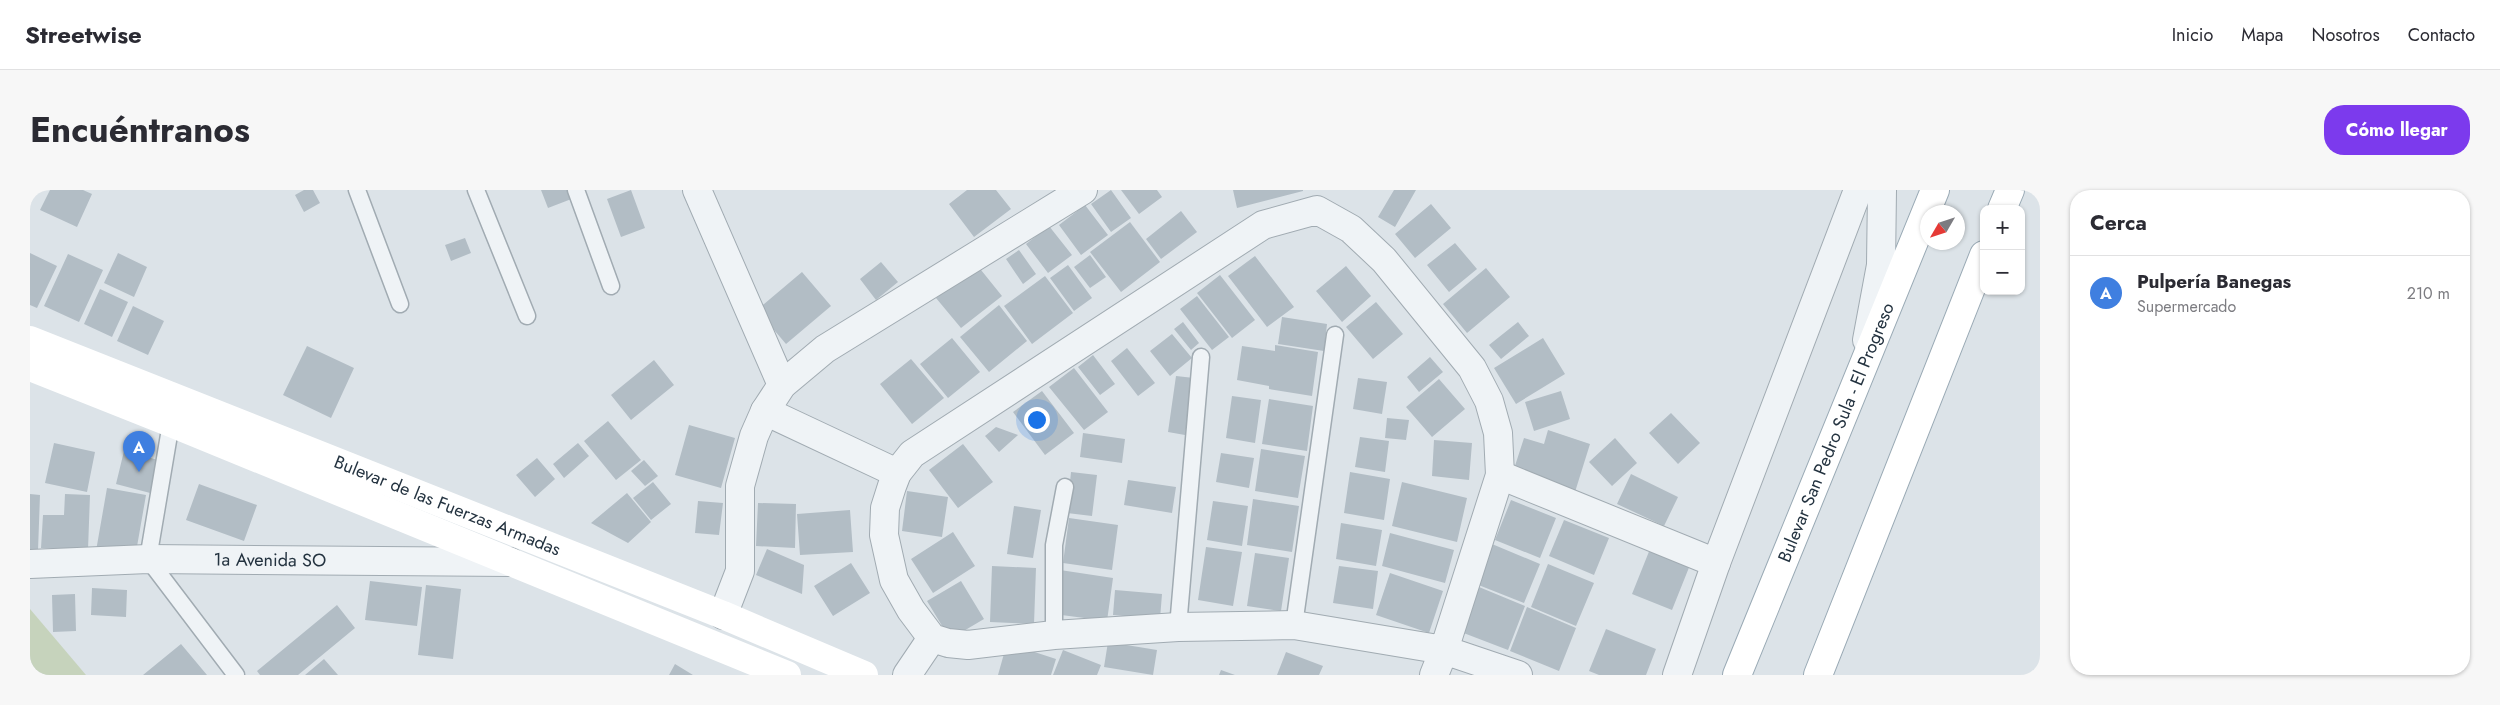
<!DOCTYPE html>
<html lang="es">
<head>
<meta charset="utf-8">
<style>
  :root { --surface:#fff; --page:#f7f7f7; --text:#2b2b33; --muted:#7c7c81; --line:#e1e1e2; --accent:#7c3aed }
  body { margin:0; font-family:Jost,sans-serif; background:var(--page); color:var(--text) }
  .controls { position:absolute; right:15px; top:15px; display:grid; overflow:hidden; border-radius:10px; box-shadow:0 1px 4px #0004 }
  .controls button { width:45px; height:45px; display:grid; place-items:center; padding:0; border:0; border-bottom:1px solid var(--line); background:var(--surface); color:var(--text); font:25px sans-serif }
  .compass { position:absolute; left:1890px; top:15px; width:45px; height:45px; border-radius:50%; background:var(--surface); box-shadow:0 1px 4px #0004; rotate:231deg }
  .you { position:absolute; left:1006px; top:229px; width:18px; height:18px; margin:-12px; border:4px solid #fff; border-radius:50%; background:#1a73e8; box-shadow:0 0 0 8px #1a73e833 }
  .badge { display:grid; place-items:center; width:32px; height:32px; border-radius:50%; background:var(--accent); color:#fff; font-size:16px; font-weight:700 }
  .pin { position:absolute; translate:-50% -41px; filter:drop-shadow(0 1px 2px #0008) }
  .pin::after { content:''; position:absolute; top:26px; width:18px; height:15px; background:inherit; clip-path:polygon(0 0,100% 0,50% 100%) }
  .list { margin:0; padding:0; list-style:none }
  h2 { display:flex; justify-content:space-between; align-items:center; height:65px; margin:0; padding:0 20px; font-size:21px }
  h2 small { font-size:16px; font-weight:400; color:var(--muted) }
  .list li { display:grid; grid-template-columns:32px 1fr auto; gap:15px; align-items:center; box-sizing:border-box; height:75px; padding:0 20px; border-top:1px solid var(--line) }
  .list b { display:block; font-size:19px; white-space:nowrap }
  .list p { margin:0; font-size:16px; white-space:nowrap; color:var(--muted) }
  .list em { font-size:16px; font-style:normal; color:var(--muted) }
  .map { position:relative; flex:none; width:2010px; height:485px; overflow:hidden; border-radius:20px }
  header { display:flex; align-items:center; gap:30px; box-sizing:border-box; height:70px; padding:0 25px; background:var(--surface); border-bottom:1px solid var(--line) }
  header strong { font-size:24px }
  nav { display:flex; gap:28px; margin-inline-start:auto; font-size:18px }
  .intro { display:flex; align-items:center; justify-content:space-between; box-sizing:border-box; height:120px; padding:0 30px }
  h1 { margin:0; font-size:35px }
  .button { padding:12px 22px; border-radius:20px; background:var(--accent); color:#fff; font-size:18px; font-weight:700 }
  main { display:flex; gap:30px; padding:0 30px }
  aside { flex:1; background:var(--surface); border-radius:20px; box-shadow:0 1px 4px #0004 }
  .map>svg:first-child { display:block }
  .green { fill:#c6d3bc }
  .building { fill:#b2bdc5 }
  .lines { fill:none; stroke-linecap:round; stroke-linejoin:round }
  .lane-casing { stroke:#a1abb2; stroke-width:19 }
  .street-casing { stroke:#a1abb2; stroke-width:30 }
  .primary-casing { stroke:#9aaab5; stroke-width:30 }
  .lane { stroke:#eff3f6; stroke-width:16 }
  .street { stroke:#eff3f6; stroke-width:28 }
  .secondary { stroke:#fff; stroke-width:28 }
  .primary { stroke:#fff; stroke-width:28 }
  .labels { text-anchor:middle; stroke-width:4.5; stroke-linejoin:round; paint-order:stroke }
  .street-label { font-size:18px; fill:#243340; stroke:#ebf1f5 }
</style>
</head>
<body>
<header>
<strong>Streetwise</strong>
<nav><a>Inicio</a><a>Mapa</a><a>Nosotros</a><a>Contacto</a></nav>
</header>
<div class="intro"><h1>Encuéntranos</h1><a class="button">Cómo llegar</a></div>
<main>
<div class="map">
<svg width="2010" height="485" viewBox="0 0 2010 485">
  <rect width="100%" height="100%" fill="#dce3e8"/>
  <!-- green -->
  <path class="green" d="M0 419 56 485H0Z"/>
  <!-- building -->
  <path class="building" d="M20 0H53L62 4 47 37 10 20Z
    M274 0H283L290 13 274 22 265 5Z
    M511 0H541L544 8 518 18Z
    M601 0 615 38 591 47 577 9Z
    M937 0H966L981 19 944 47 919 14Z
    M1081 0 1101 28 1081 42 1061 14Z
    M1091 0H1127L1132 7 1109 24Z
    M1203 0H1273V1L1207 18Z
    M1364 0H1386L1365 37 1348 27Z
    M1401 14 1421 38 1385 68 1365 44Z
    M1055 15 1078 45 1051 65 1029 35Z
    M1151 21 1167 42 1131 69 1116 49Z
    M1100 32 1130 72 1091 102 1060 62Z
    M1019 36 1042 65 1018 83 996 54Z
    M435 48 441 63 421 71 415 55Z
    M1425 53 1447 79 1419 102 1397 75Z
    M989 60 1006 84 993 94 976 69Z
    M0 63 27 76 7 118 0 115Z
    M88 63 117 77 104 107 74 93Z
    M38 64 73 80 49 132 14 116Z
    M1060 65 1076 87 1060 98 1044 77Z
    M1225 66 1264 117 1237 137 1198 86Z
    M851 72 868 92 846 110 830 89Z
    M947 75 972 106 931 138 906 108Z
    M1038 75 1062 108 1044 121 1020 88Z
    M1316 76 1341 106 1312 132 1286 101Z
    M1456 78 1480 107 1437 143 1413 114Z
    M772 82 801 116 756 154 727 120Z
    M1190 85 1225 130 1202 148 1167 103Z
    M1015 86 1043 123 1002 154 974 116Z
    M70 99 98 112 82 147 54 134Z
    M1167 106 1199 147 1182 160 1150 119Z
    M1346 112 1373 144 1343 169 1316 137Z
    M969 115 997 151 959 182 930 147Z
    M103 116 134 131 118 165 87 151Z
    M1252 127 1297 134 1294 161 1248 154Z
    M1153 132 1169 153 1161 160 1144 139Z
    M1488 132 1499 146 1471 169 1459 155Z
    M1142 144 1162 168 1140 186 1120 161Z
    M922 148 950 182 918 208 890 174Z
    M1513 148 1535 184 1486 214 1464 178Z
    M1245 155 1288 162 1282 206 1239 199V196L1207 190 1212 156 1245 161Z
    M277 156 324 178 301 228 253 205Z
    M1097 158 1125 193 1108 206 1081 171Z
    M1063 165 1085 194 1070 205 1048 177Z
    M1400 167 1413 182 1389 202 1377 187Z
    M881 169 914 208 882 234 850 194Z
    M624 170 644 195 601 230 581 205Z
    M1044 178 1078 222 1054 240 1019 197Z
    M1146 186 1164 188 1155 245 1138 242Z
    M1328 188 1357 192 1352 224 1323 219Z
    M1409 189 1435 219 1402 247 1376 217Z
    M1012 201 1044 243 1015 265 983 222Z
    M1531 201 1540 229 1504 241 1495 212Z
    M1202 206 1231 210 1225 253 1196 248Z
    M1239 209 1283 216 1277 261 1232 254Z
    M1641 223 1670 253 1648 274 1619 243Z
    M1357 228 1379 230 1376 250 1355 248Z
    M578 231 611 270 586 290 554 251Z
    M659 235 705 248 691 298 645 285Z
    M966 237 988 245 969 262 955 246Z
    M1518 240 1560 254 1545 302 1483 282 1494 248 1514 254Z
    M1053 243 1095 249 1092 273 1050 267Z
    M1330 247 1359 251 1355 282 1325 277Z
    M1585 248 1607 273 1582 296 1559 272Z
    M1404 250 1442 253 1439 290 1402 286Z
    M24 253 65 262 57 302 15 293Z
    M548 253 559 266 534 288 523 274Z
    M933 254 963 292 928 318 899 280Z
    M1231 259 1275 266 1268 308 1225 301Z
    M94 261 132 271 124 304 86 294Z
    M1191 263 1224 268 1219 298 1186 292Z
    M507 268 525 289 505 307 486 285Z
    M614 270 628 286 615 296 601 281Z
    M1041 282 1067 285 1062 326 1037 323Z
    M1320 282 1360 289 1354 330 1314 323Z
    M1601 284 1648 307 1634 336 1587 314Z
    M1098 290 1146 297 1142 323 1094 315Z
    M623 292 641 314 621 330 603 308Z
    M1372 292 1437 308 1427 352 1362 336Z
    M169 294 227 315 214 351 156 330Z
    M77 298 116 305 105 368 66 361Z
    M877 301 918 307 912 347 872 341Z
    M597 303 621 332 598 353 561 333Z
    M0 304 10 305 8 361H0Z
    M35 304 60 305 58 360 11 358 13 325H34Z
    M1223 309 1269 316 1262 362 1217 355Z
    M1481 310 1526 328 1510 368 1465 350Z
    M668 311 693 313 689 345 665 343Z
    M1183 311 1218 316 1212 356 1177 350Z
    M728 313 766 314 765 358 726 356Z
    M984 316 1011 320 1003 368 977 364Z
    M820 320 823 362 770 365 767 324Z
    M1039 328 1088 335 1082 380 1033 373Z
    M1534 330 1579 348 1564 385 1519 366Z
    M1311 333 1352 340 1346 376 1306 369Z
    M923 342 945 376 903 403 881 369Z
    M1360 343 1424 360 1415 393 1352 376Z
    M1462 354 1510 374 1494 413 1446 394Z
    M1176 357 1212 362 1203 416 1168 410Z
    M737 359 774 375 772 404 726 385Z
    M1620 359 1660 375 1642 420 1602 404Z
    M1225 363 1259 368 1251 421 1217 416Z
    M821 373 840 403 803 426 784 396Z
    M1518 374 1564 393 1546 436 1501 417Z
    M962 376 1006 378 1004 434 960 432Z
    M1309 376 1348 381 1343 419 1303 413Z
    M1030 380 1083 388 1077 431 1024 424Z
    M1360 383 1413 401 1399 443 1346 425Z
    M340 391 392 397 387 436 335 430Z
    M931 391 954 429 920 449 897 411Z
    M396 395 431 399 423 469 388 465Z
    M1449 397 1495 416 1478 460 1431 442Z
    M62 398 97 400 96 427 61 425Z
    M1085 400 1132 404 1130 429 1083 425Z
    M45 404 46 441 23 442 22 405Z
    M307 415 325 438 268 485H230L227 481Z
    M1497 417 1546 438 1529 481 1480 461Z
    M1576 439 1626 459 1616 485H1569L1559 481Z
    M1078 452 1127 460 1123 485 1074 477Z
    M977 453 1026 469 1021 485H968Z
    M151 454 177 485H113Z
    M1033 460 1071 475 1067 485H1023Z
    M1256 462 1293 476 1289 485H1247Z
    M294 469 308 485H275Z
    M645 474 663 485H639Z
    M1191 480 1205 485H1189Z"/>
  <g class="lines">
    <defs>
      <path id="lane" d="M327 0 370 114
        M446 0 497 126
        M546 0 581 96
        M141 233 118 369 206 485
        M1264 435 1305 145
        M1148 437 1171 167
        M1024 445V355L1035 297"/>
      <g id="street">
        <path d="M667 0 752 195"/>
        <path d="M1837 150 1851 75 1852 0"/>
        <path d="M735 221 867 283"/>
        <path d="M1470 285 1686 373"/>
        <path id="s1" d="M0 374 118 369 480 372"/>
        <path d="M693 425 710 381V296L724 246 735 221 752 195 795 159 1053 0"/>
        <path d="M877 485 902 448"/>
        <path d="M1404 485 1414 460 1470 285 1468 243 1459 211 1442 178 1354 70 1321 39 1287 20 1233 35 882 264 867 283 862 296 855 318 854 345 864 390 881 420 902 448 918 453 938 455 1024 445 1148 437 1264 435 1414 460 1488 485"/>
        <path d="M1647 485 1686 373 1828 0"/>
      </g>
      <g id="primary">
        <path d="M1972 19 1980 0"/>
        <path id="s3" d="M1707 485 1905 0"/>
        <path d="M1788 485 1954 65"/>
      </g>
    </defs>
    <!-- lane casing -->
    <use href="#lane" class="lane-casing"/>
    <!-- street casing -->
    <use href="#street" class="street-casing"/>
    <!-- primary casing -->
    <use href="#primary" class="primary-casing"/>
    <!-- lane -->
    <use href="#lane" class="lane"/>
    <!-- street -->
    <use href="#street" class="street"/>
    <!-- secondary -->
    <g class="secondary">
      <path id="s2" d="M0 150 693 425 834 485"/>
      <path d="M0 177 141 233 757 485"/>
    </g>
    <!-- primary -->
    <use href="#primary" class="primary"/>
  </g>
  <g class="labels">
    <!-- street labels -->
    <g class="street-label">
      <text dy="6" stroke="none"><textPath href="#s3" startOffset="262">Bulevar San Pedro Sula - El Progreso</textPath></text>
      <text dy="6" stroke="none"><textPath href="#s2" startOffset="449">Bulevar de las Fuerzas Armadas</textPath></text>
      <text dy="6" stroke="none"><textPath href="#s1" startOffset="240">1a Avenida SO</textPath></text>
    </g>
  </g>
</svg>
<div class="controls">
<button>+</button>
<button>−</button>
</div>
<svg class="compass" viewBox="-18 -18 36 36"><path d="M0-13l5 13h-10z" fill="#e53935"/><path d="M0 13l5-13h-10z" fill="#7c7c81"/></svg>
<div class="you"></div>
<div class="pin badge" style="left:109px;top:282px;background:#3f7fe0">A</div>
</div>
<aside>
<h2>Cerca<small></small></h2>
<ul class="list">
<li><span class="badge" style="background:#3f7fe0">A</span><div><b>Pulpería Banegas</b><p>Supermercado</p></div><em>210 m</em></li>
</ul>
</aside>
</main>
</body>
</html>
